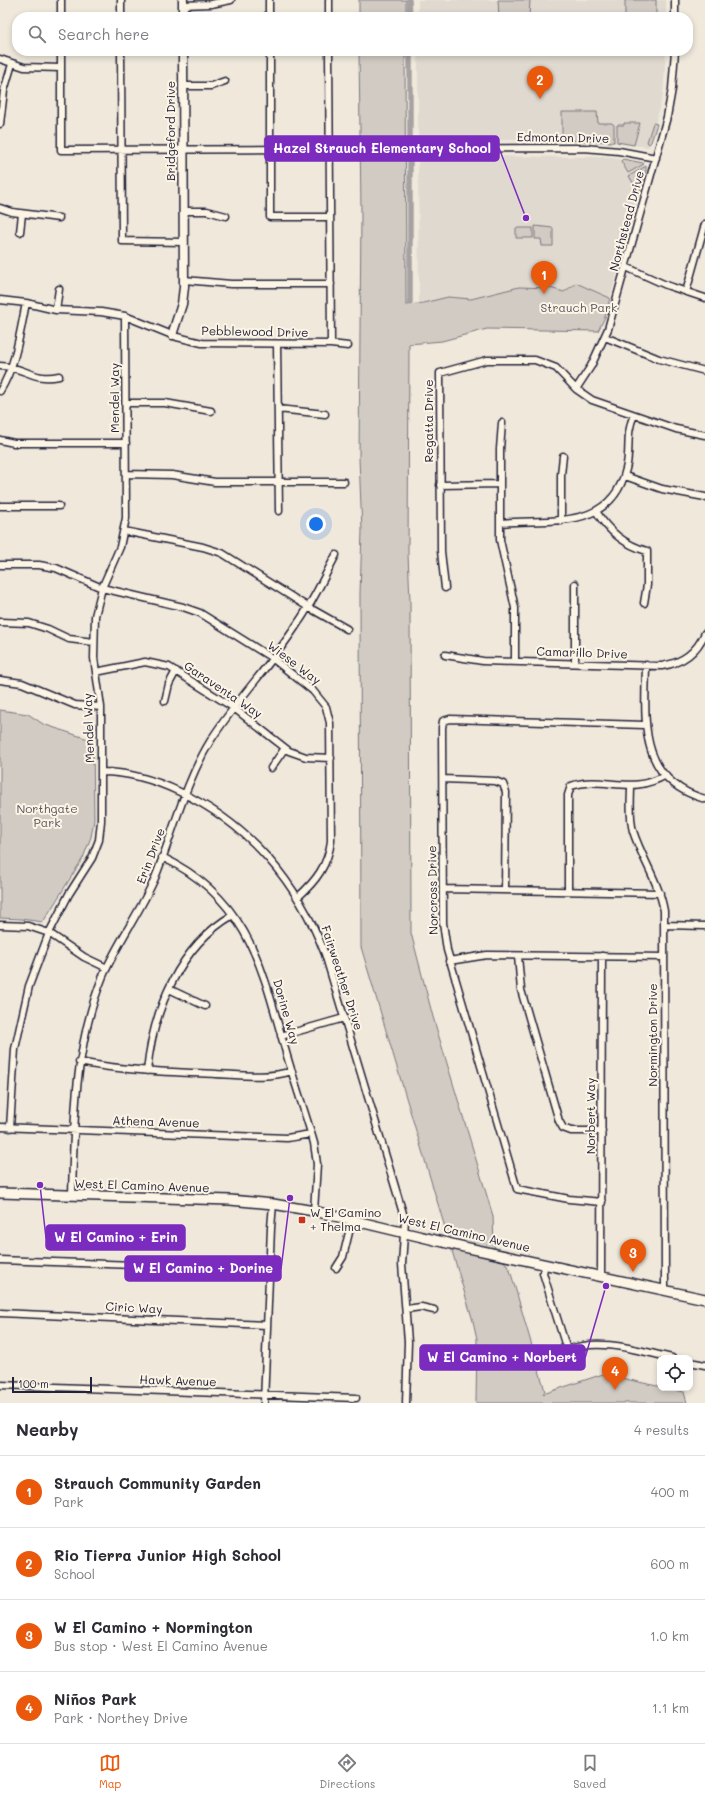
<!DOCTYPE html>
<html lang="en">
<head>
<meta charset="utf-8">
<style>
  :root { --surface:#fff; --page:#f2f2f3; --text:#2b2b33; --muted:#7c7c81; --line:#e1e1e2; --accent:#ea580c }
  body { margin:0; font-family:Mali,sans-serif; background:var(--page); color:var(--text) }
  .controls { position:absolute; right:12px; bottom:12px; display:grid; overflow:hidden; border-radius:8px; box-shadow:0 2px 6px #0003 }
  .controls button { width:36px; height:36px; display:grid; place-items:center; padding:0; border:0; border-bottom:1px solid var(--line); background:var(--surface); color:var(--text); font:20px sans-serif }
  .scale { position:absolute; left:12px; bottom:10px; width:80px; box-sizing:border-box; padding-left:4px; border:2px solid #22223b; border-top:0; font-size:11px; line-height:14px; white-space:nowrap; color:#22223b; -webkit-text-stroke:3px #fcf5e5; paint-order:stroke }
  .you { position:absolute; left:316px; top:524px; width:14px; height:14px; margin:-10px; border:3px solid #fff; border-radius:50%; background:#1a73e8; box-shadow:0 0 0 6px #1a73e833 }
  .badge { display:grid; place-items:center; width:26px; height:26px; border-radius:50%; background:var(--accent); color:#fff; font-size:13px; font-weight:700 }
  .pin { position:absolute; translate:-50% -33px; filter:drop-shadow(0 1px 2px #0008) }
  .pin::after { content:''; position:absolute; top:21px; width:14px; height:12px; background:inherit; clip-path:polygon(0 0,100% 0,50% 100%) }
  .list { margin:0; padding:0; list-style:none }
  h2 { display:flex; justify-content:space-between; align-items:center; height:52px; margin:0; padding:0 16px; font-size:17px }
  h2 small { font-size:13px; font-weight:400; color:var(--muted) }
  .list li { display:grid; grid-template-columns:26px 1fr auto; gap:12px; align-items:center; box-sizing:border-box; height:72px; padding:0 16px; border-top:1px solid var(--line) }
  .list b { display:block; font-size:15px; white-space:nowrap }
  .list p { margin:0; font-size:13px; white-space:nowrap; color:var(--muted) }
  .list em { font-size:13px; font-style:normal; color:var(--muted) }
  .icon { flex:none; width:22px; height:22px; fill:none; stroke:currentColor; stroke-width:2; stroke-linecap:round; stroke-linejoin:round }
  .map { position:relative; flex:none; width:705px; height:1403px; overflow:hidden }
  .search { position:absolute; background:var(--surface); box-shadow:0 2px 6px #0003; left:12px; right:12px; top:12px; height:44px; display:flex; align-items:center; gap:10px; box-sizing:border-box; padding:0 14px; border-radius:16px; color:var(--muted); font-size:15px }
  .sheet { height:340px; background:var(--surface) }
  nav { display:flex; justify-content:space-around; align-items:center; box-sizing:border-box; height:56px; border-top:1px solid var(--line); background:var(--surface); font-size:11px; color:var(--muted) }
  nav a { display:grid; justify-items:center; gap:2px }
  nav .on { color:var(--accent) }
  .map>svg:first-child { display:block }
  .built { fill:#e0d9cf }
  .green { fill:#d1cbc3; stroke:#7a767f }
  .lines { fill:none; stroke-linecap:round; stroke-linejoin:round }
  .canal { stroke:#a6a2a2; stroke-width:5.5 }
  .minor-casing { stroke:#22223b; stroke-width:9 }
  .tertiary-casing { stroke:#22223b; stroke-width:11 }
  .secondary-casing { stroke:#22223b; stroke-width:12 }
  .minor { stroke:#fcf5e5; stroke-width:6 }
  .tertiary { stroke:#fcf5e5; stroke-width:8 }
  .secondary { stroke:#fcf5e5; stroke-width:9 }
  .poi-dot { fill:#c8321e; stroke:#fcf5e5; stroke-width:1.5 }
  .labels { text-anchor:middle; stroke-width:4; stroke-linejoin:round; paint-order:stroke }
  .street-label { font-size:12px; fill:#22223b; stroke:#fcf5e5 }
  .park-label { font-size:12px; fill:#575564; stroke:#fcf5e5 }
  .poi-label { font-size:12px; fill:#22223b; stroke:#fcf5e5; text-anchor:start }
  .leader { fill:none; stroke:#7b2cbf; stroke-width:1.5 }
  .callout-dot { fill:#7b2cbf; stroke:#fcf5e5; stroke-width:1.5 }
  .callout { fill:#7b2cbf; stroke:#7b2cbf; stroke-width:1.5 }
  .callout-label { font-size:13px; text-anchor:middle; font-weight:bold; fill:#fff }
</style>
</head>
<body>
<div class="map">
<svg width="705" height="1403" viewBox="0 0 705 1403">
  <rect width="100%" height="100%" fill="#efe8db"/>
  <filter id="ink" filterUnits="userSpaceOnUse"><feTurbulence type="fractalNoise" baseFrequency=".025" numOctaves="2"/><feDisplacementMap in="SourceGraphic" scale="8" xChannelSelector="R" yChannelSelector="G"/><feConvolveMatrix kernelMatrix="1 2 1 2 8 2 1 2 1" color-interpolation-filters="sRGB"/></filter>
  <g filter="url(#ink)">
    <!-- built -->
    <path class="built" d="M418 0H666V17H418Z
      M418 51H666L663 94 650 145 648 147 588 140H418Z
      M418 156 606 157 643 163 646 170 610 298 576 283 564 292 550 288 519 287 471 299 448 297 419 304Z"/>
    <!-- green -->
    <path class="green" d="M359 0H406V17H359Z
      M498 0H530L529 17H499Z
      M625 0H656V14L653 17H625Z
      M359 51H405L406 305 419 304 448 297 471 299 519 287 550 288 564 292 576 283 610 298 605 317 598 331 487 329 442 341 409 344 408 554 410 601 411 933 433 1017 493 1216 494 1246 510 1270 545 1391 543 1394 603 1374 684 1392 687 1403H476L477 1339 473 1321 361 947 360 594 362 531 359 458 361 212Z
      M562 112H597L598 123H612L614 125V142L562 140Z
      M624 123H640L634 145 617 142V125H624Z
      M653 123 657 124 651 142 649 144 647 142Z
      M623 159 643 163 644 164 628 173 621 161Z
      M646 166V170L639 193 629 176Z
      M535 226 553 228V246H542L541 239H535Z
      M516 228H533V238H516Z
      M0 710 28 714 43 724 88 739H93L94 820 91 837 83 858 43 922 21 919 0 918Z"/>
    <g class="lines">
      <!-- canal -->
      <path class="canal" d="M409 0 410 17
        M410 51V302"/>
      <defs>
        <path id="minor" d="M61 0V17
          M121 0V17
          M269 0V17
          M675 0V17
          M183 5 211 4 231 0
          M329 17V0
          M61 51V150L584 148 619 151 656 158
          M121 51 122 241 184 242
          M270 51V217H330
          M329 51 331 344
          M0 59 24 67 61 68
          M183 86H211L225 81
          M0 124 4 91 12 64
          M0 208 12 212 59 218
          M184 211H207L226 216
          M20 232 22 214
          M626 267 666 285 705 298
          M184 280 231 284H331
          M686 292 705 224
          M0 300 26 303 56 310 101 312 125 316 177 337 202 343 331 344 348 346
          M56 310 59 289
          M605 337 659 359 705 371
          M277 344 279 511
          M0 366C24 366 33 382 59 376
          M576 389 591 366 608 329 667 117 672 89 675 51
          M0 391C16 365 20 332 26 303
          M126 403H165L211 411
          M278 409 325 414
          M502 423 500 449V540L515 608V662
          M0 440 14 443H126
          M126 474 172 475 215 482H344
          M625 476 662 489 705 497
          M440 485 500 484
          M0 506H59
          M596 511C608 531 625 545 647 551V585L644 603
          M561 521V475L563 456
          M500 523C549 518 611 532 626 469 631 450 625 434 634 415
          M124 531 203 547 222 553 308 607 347 629
          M0 565H39L56 568 102 588 183 607 200 613 272 658 313 691 326 707 330 723 331 841C328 865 316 881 298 897
          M445 588 441 551 440 373 487 360H535L556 368 576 389 592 400 676 429 705 435
          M0 622 29 623 48 629 69 639 94 642
          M445 655 483 661 662 666C682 663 697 652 705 633
          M575 663V584
          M646 665C645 720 637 780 705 799
          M96 672 145 662 169 667 234 708 289 751 306 757 331 758
          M0 680 22 683 75 705 101 707
          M165 701 169 684 176 671
          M271 768 285 748
          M101 772C129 772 155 780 180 792 250 825 298 883 325 954L405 1220 402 1264 408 1342 406 1403
          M443 779 495 781 503 784 506 792 505 890
          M631 785C631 800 629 817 633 831 642 859 659 882 664 911L665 1290
          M162 857C248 898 262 967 285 1049 294 1081 305 1112 314 1143L317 1164 314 1211
          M443 889 660 893
          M568 891V795L571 786C604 775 631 796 666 775
          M0 925 28 926 49 933 84 957 107 968
          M664 925 705 926
          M518 956 521 990 559 1121 563 1128 571 1131H602
          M449 961 487 955 664 957
          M169 989 205 1006
          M281 1036 344 1018
          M79 1062C124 1071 170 1072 216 1074 241 1075 267 1079 292 1071
          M147 1071C153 1011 179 946 233 915
          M0 1127 287 1138 311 1134
          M10 1128 15 1049 29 986 49 933 69 894 92 858 99 840 101 821V707L94 658 95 616 102 588 120 547 126 518 125 316
          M72 1196C74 1121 74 1047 103 976 118 942 140 912 155 878 173 833 185 782 211 740 237 699 272 664 298 623 313 602 324 577 336 555
          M602 1202 569 1199 517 1189 447 950 443 923 442 728 443 721 450 719 645 725
          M0 1260 269 1270
          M545 1264 543 1273 567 1350C601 1337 639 1351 672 1358
          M336 1268 343 1257 352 1220
          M601 1275 602 956
          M406 1309 421 1307 434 1310
          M0 1313 267 1325
          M690 1362 705 1365
          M0 1385 356 1398
          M264 1403 271 1228 273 1204"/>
        <path id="tertiary" d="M183 0V17
          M172 335 182 304 184 287 183 51"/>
        <path id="secondary" d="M0 1193 230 1200 273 1204 314 1211 464 1247 705 1299"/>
      </defs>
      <!-- minor casing -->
      <use href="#minor" class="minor-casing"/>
      <!-- tertiary casing -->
      <use href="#tertiary" class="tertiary-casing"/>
      <!-- secondary casing -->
      <use href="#secondary" class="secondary-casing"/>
      <!-- minor -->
      <use href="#minor" class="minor"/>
      <!-- tertiary -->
      <use href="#tertiary" class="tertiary"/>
      <!-- secondary -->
      <use href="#secondary" class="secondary"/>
    </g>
  </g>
  <!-- markers -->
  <rect class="poi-dot" x="298" y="1216" width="8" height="8" rx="2"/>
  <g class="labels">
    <!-- street labels -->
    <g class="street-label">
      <text transform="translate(171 131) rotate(-90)" y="4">Bridgeford Drive</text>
      <text transform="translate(563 138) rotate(1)" y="4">Edmonton Drive</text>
      <text transform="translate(627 221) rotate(-75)" y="4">Northstead Drive</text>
      <text transform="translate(255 332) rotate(1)" y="4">Pebblewood Drive</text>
      <text transform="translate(115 398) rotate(-90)" y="4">Mendel Way</text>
      <text transform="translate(429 421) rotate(-90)" y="4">Regatta Drive</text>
      <text transform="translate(582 653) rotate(2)" y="4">Camarillo Drive</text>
      <text transform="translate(294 663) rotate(37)" y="4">Wiese Way</text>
      <text transform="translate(223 690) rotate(34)" y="4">Garaventa Way</text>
      <text transform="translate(89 728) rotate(-92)" y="4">Mendel Way</text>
      <text transform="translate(151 856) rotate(-69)" y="4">Erin Drive</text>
      <text transform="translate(433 890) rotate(-91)" y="4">Norcross Drive</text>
      <text transform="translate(342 978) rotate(72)" y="4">Fairweather Drive</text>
      <text transform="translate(286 1012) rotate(74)" y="4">Dorine Way</text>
      <text transform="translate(653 1035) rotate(-90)" y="4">Normington Drive</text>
      <text transform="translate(591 1116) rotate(-90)" y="4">Norbert Way</text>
      <text transform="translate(156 1122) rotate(2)" y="4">Athena Avenue</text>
      <text transform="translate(142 1186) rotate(2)" y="4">West El Camino Avenue</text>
      <text transform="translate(464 1233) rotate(13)" y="4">West El Camino Avenue</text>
      <text transform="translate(134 1308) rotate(3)" y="4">Ciric Way</text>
      <text transform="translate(178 1381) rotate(2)" y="4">Hawk Avenue</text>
    </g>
    <!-- park labels -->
    <g class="park-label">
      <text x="579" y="312">Strauch Park</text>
      <text x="47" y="813">Northgate<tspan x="47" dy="14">Park</tspan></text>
    </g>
    <!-- poi labels -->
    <g class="poi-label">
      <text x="310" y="1217">W El Camino<tspan x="310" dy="14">+ Thelma</tspan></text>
    </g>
  </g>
  <!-- callouts -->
  <path class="leader" d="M526 218L499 148M40 1185L46 1238M290 1198L281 1269M606 1286L585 1358"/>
  <g class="callout-dot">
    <circle cx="526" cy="218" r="4"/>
    <circle cx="40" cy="1185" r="4"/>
    <circle cx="290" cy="1198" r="4"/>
    <circle cx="606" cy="1286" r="4"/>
  </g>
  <g class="callout">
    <rect x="265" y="136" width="234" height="25" rx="4"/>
    <rect x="46" y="1225" width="139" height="25" rx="4"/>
    <rect x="125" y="1256" width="156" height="25" rx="4"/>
    <rect x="420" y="1345" width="165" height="25" rx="4"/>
  </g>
  <g class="callout-label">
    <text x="382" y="153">Hazel Strauch Elementary School</text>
    <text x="116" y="1242">W El Camino + Erin</text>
    <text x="203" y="1273">W El Camino + Dorine</text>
    <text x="502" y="1362">W El Camino + Norbert</text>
  </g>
</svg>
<div class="controls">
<button><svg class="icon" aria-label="locate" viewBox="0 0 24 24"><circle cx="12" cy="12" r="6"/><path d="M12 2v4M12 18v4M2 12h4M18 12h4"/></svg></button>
</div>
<div class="scale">100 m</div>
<div class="you"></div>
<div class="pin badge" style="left:544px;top:294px">1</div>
<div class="pin badge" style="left:540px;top:99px">2</div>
<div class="pin badge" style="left:633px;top:1272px">3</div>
<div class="pin badge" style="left:615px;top:1390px">4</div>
<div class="search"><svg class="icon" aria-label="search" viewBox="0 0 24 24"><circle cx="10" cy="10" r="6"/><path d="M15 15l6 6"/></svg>Search here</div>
</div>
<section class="sheet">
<h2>Nearby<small>4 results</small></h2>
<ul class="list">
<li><span class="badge">1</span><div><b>Strauch Community Garden</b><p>Park</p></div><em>400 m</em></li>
<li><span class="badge">2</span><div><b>Rio Tierra Junior High School</b><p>School</p></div><em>600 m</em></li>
<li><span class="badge">3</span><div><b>W El Camino + Normington</b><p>Bus stop · West El Camino Avenue</p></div><em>1.0 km</em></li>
<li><span class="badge">4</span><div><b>Niños Park</b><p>Park · Northey Drive</p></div><em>1.1 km</em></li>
</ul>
</section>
<nav>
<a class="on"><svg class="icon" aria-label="map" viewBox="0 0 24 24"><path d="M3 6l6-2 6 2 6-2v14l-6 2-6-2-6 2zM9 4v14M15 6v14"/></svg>Map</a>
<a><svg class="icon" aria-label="directions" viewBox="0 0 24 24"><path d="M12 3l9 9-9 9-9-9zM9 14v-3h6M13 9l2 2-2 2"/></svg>Directions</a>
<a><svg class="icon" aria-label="saved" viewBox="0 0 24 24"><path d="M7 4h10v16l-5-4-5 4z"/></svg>Saved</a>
</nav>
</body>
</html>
